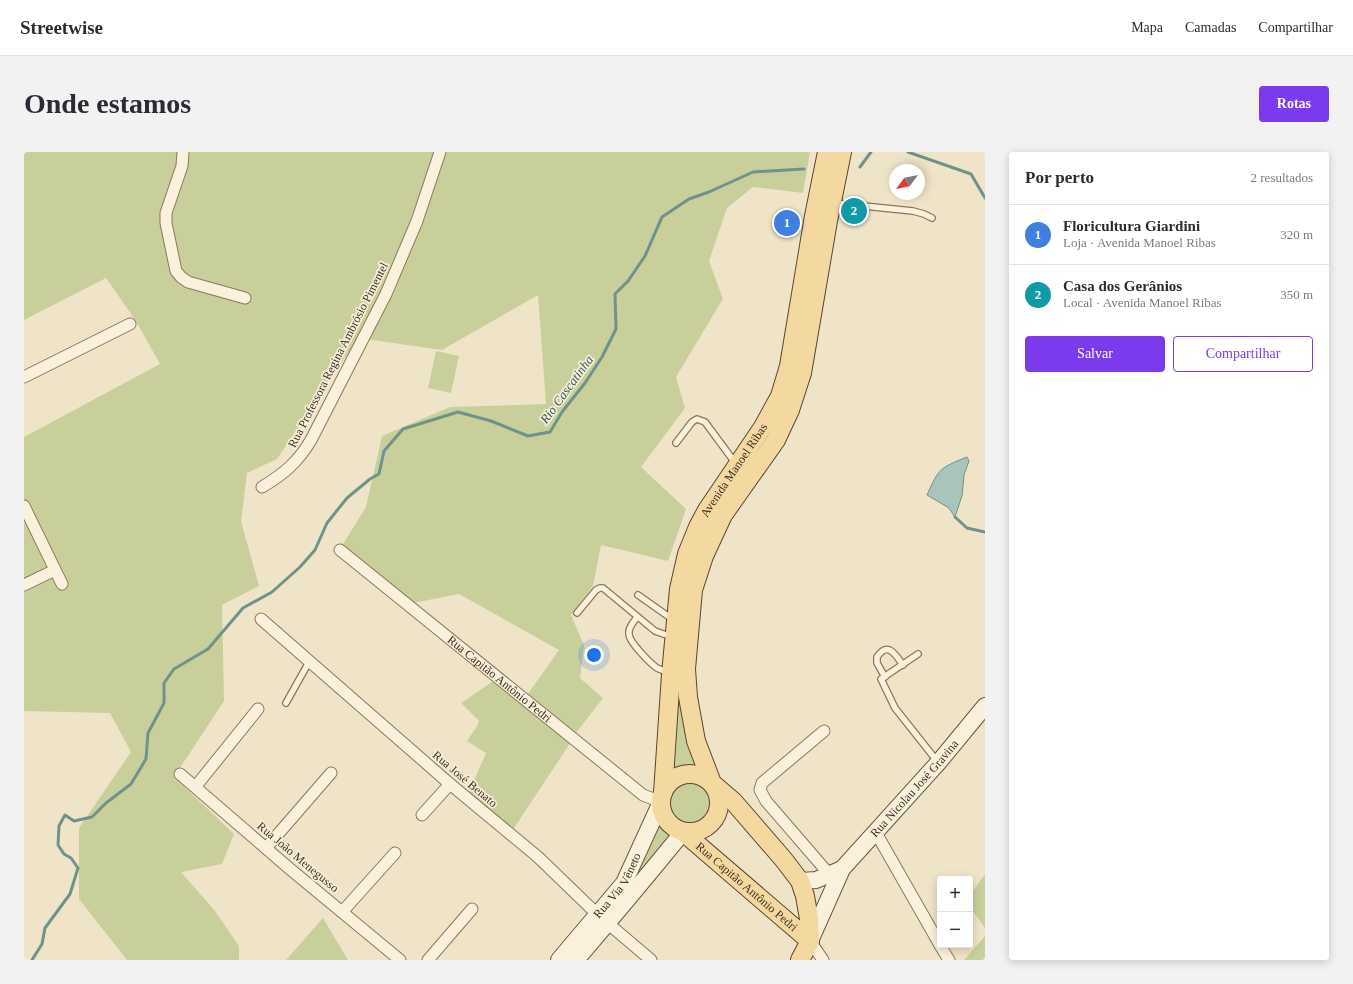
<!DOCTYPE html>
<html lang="pt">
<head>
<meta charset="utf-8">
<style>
  :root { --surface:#fff; --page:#f2f2f3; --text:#2b2b33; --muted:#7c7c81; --line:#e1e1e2; --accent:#7c3aed }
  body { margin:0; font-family:Georgia,serif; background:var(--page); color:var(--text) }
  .controls { position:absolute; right:12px; bottom:12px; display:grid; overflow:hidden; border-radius:4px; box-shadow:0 2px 10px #0003 }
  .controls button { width:36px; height:36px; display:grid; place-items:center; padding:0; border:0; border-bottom:1px solid var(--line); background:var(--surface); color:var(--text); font:20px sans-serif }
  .compass { position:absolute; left:865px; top:12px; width:36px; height:36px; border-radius:50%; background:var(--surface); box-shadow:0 2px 10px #0003; rotate:238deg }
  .you { position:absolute; left:570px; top:503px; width:14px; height:14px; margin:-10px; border:3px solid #fff; border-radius:50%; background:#1a73e8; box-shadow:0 0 0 6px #1a73e833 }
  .badge { display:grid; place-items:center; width:26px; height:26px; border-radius:50%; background:var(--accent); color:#fff; font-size:13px; font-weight:700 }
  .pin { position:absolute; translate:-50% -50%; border:2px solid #fff; box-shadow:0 1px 4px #0006 }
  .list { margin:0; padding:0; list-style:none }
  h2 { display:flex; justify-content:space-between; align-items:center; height:52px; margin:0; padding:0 16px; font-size:17px }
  h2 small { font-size:13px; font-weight:400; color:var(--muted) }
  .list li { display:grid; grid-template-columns:26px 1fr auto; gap:12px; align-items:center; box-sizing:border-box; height:60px; padding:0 16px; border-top:1px solid var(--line) }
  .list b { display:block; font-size:15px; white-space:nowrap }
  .list p { margin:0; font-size:13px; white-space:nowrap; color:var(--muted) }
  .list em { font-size:13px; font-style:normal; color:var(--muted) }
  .actions { display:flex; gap:8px; padding:12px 16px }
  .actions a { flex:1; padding:9px 0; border:1px solid var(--accent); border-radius:4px; text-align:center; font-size:14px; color:var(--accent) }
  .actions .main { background:var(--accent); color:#fff }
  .map { position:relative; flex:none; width:961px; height:808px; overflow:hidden; border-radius:4px }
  header { display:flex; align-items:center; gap:24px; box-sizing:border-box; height:56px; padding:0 20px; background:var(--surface); border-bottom:1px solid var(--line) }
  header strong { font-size:19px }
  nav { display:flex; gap:22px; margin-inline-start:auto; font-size:14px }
  .intro { display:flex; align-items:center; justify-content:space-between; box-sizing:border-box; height:96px; padding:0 24px }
  h1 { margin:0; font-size:28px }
  .button { padding:10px 18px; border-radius:4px; background:var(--accent); color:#fff; font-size:14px; font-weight:700 }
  main { display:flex; gap:24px; padding:0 24px }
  aside { flex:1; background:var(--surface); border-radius:4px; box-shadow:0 2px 10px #0003 }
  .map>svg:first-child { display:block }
  .green { fill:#c9cf9b }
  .water { fill:#a9c4bc; stroke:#6f938a }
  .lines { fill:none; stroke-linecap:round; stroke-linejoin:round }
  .stream { stroke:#6f938a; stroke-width:3 }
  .service-casing { stroke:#8d765c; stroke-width:8 }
  .minor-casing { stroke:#8d765c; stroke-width:13 }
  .secondary-casing { stroke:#6f573f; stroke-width:18 }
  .primary-casing { stroke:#5b4430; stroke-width:20 }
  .service { stroke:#faf1dc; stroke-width:5.5 }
  .minor { stroke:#faf1dc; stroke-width:11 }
  .secondary { stroke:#faf1dc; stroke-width:16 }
  .primary { stroke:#f3d9a0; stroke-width:18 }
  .labels { text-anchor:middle; stroke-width:3.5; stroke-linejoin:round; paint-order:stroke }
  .street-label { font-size:12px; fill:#3d2e20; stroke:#f7eed8 }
  .water-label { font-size:13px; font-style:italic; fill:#2f5d5a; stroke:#f7eed8 }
</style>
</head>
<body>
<header>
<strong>Streetwise</strong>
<nav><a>Mapa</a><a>Camadas</a><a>Compartilhar</a></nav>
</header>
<div class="intro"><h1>Onde estamos</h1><a class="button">Rotas</a></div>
<main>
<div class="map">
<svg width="961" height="808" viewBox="0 0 961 808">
  <rect width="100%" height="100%" fill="#f0e4c8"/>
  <!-- green -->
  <path class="green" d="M0 0H786L779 41 729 35 703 56 685 109 699 147 652 225 661 256 617 315 662 357 644 409 577 393 569 434 547 463 560 493 556 526 579 546 549 585 501 546 535 498 435 442 384 452 316 397 342 355 358 284 426 255 522 252 514 143 418 198 334 186 253 307 223 321 217 369 235 434 198 453 200 549 150 625 210 682 198 712 157 720 191 759 215 794V808H103L55 747V676L107 600 86 561 0 559V285L136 212 112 169 82 126 0 168Z
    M412 199 435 204 427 241 404 236Z
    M471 528 547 590 488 679 445 640 462 601 443 589 453 574 455 569 437 551Z
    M653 529 674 618C661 616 654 621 643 627Z
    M644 651a22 22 0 1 1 44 0a22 22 0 1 1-44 0Z
    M637 665 654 683 602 738Z
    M961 722V776L946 755V743Z
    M299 766 324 808H262Z
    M961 784V808H940Z"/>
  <!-- water -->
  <path class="water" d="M943 305 945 309 940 323 938 344 931 365 925 356 903 343C915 316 916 316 943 305Z"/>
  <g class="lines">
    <!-- stream -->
    <path class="stream" d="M884 0 947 22 961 46
      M836 15 847 0
      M931 365 943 376 961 380
      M8 808 18 792 21 776 46 742 54 716 47 706 40 702 34 693 35 674 41 663 50 669 68 665 82 651 107 632 122 607 124 581 140 551V531L150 517 184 497 219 456 248 440 276 415 291 398 303 371 323 346 346 327 355 322 360 299 379 277 434 260 467 269 504 284 526 280 538 260 561 231 578 205 592 177 591 142 604 129 621 104 638 65 665 47 685 40 729 20 780 17"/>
    <defs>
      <path id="service" d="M810 51 889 59 900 62 908 66
        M652 291 668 270 673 267 681 270 712 312
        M614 443 648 467
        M553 461 572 438 576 436H579L631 479 648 485
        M613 465C610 470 604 475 605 482 605 490 626 511 633 516 637 518 641 519 645 521
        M894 502 857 527 871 556 913 609
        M861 525 853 511V505C864 489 871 502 879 513
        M262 551 285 510"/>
      <g id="minor">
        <path d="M159 0 158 14 142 61V71L152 119 157 125 164 130 221 146"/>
        <path d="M0 225 106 172"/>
        <path d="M238 335C260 322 274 310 287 288L362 142 393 69 416 0"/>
        <path d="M0 354 38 432"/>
        <path id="s1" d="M316 398 619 643 637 650"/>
        <path d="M0 433 31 418"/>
        <path d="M237 467 426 632 514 705 574 763 627 808"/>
        <path d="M800 579 738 631 736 638 742 649 805 722"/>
        <path d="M156 622 266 717 376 808"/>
        <path d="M172 634 234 557"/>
        <path d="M398 663 426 632"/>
        <path d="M851 679 916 793"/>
        <path d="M242 696 307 621"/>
        <path d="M318 760 371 701"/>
        <path d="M786 789 799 808"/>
        <path d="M916 793 925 808"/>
        <path d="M404 808 448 757"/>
      </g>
      <g id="secondary">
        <path d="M776 729 792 728 818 717"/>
        <path id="s2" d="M786 789 818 717 914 611 961 554"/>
        <path id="s3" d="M535 808 600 731 637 650"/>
        <path d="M552 808C588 766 624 723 659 680"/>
      </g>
      <g id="primary">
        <circle cx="666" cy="651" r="29"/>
        <path id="s4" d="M639 641 647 522 655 437 663 402 674 375 683 358 739 275 756 244 765 214 790 64 803 0"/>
        <path id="s5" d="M659 680 786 789"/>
        <path d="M776 808 786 789 785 767 781 744 776 729 760 708 709 649 688 631 672 589 664 545 662 517 669 438 680 404 699 363 752 288 766 258 778 221 804 69 818 0"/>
      </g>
    </defs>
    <!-- service casing -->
    <use href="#service" class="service-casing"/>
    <!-- minor casing -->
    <use href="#minor" class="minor-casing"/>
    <!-- secondary casing -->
    <use href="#secondary" class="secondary-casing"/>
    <!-- primary casing -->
    <use href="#primary" class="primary-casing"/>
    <!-- service -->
    <use href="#service" class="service"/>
    <!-- minor -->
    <use href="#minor" class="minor"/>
    <!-- secondary -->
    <use href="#secondary" class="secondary"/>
    <!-- primary -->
    <use href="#primary" class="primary"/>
  </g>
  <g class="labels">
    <!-- street labels -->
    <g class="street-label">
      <text transform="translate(314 203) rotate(-63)" y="4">Rua Professora Regina Ambrósio Pimentel</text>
      <text dy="4" stroke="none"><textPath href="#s4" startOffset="337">Avenida Manoel Ribas</textPath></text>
      <text dy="4" stroke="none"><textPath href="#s1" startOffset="205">Rua Capitão Antônio Pedri</textPath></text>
      <text transform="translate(441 627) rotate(40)" y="4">Rua José Benato</text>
      <text dy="4" stroke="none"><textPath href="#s2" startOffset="187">Rua Nicolau José Gravina</textPath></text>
      <text transform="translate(274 705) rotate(40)" y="4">Rua João Menegusso</text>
      <text dy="4" stroke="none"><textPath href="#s3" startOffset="95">Rua Via Vêneto</textPath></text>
      <text dy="4" stroke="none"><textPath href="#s5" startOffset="84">Rua Capitão Antônio Pedri</textPath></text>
    </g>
    <!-- water labels -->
    <g class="water-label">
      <text transform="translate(542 237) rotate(-54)" y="5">Rio Cascatinha</text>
    </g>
  </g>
</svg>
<div class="controls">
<button>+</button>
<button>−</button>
</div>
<svg class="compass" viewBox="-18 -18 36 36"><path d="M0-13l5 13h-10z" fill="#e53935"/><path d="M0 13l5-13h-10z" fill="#7c7c81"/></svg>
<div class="you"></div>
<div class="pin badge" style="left:763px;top:71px;background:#3f7fe0">1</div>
<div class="pin badge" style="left:830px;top:59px;background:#0f9aa8">2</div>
</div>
<aside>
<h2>Por perto<small>2 resultados</small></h2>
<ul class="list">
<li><span class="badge" style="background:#3f7fe0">1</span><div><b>Floricultura Giardini</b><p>Loja · Avenida Manoel Ribas</p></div><em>320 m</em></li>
<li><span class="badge" style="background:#0f9aa8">2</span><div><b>Casa dos Gerânios</b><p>Local · Avenida Manoel Ribas</p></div><em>350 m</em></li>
</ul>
<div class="actions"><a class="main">Salvar</a><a>Compartilhar</a></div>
</aside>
</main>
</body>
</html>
